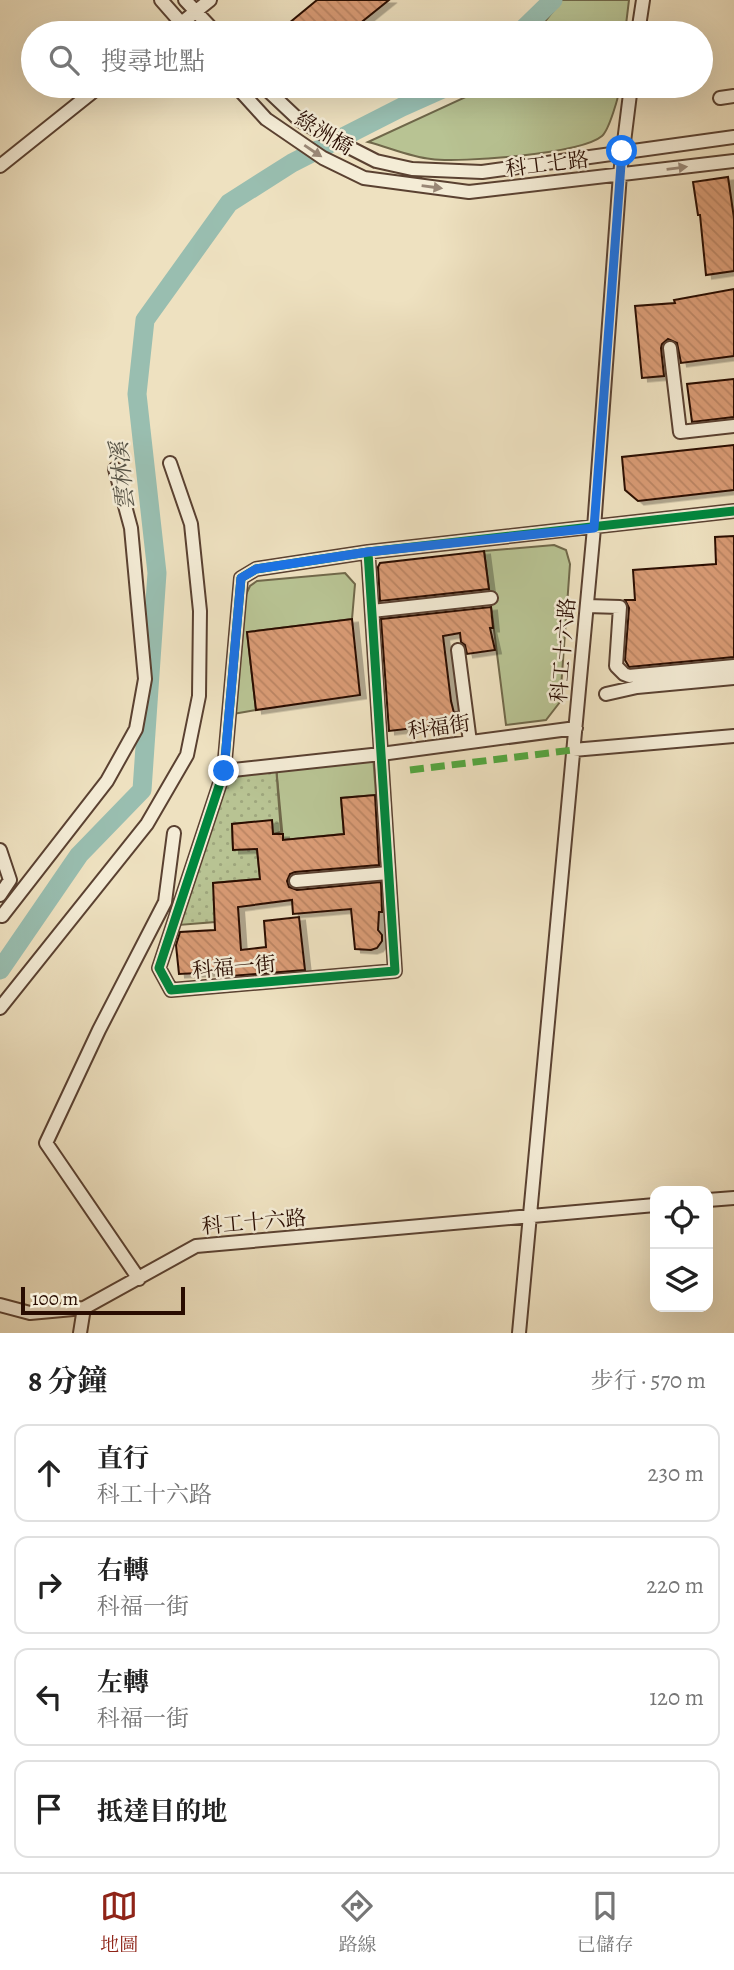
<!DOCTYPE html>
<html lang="zh-TW">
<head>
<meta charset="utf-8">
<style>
  :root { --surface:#fff; --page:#f2f2f2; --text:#222; --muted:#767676; --line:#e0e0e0; --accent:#8f2418 }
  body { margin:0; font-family:Alegreya,"Noto Serif TC",serif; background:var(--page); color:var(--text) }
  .controls { position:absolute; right:21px; bottom:21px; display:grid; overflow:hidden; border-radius:14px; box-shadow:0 7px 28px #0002 }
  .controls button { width:63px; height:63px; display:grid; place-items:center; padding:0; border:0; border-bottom:2px solid var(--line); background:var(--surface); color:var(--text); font:35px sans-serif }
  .scale { position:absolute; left:21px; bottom:18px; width:164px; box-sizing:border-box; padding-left:7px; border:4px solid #290c01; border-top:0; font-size:19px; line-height:24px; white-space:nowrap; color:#290c01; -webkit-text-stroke:5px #f4ecd6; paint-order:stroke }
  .stop { position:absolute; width:21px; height:21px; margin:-16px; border:5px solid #1a73e8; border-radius:50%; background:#fff }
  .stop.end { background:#1a73e8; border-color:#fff; box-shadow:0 2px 7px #0008 }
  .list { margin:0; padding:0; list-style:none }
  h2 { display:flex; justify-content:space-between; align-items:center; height:91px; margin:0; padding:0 28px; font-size:30px }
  h2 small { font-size:23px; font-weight:400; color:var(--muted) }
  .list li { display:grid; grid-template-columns:46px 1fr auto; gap:21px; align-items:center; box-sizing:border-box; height:98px; margin:0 14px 14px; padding:0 14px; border:2px solid var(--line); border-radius:14px }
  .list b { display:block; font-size:26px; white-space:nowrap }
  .list p { margin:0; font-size:23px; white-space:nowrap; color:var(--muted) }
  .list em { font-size:23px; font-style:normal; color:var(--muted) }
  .icon { flex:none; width:38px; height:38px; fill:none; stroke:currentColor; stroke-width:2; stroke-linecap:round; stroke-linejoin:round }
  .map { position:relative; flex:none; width:734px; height:1333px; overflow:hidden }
  .search { position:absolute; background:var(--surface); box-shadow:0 7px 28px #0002; left:21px; right:21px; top:21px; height:77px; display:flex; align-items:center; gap:18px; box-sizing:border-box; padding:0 24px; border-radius:38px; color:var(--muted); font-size:26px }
  .sheet { height:539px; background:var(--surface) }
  nav { display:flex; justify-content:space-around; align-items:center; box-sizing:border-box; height:98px; border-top:2px solid var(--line); background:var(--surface); font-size:19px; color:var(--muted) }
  nav a { display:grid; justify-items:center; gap:4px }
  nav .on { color:var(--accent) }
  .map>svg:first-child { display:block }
  .green { fill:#b8c393; stroke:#70684a; stroke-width:2 }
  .garden { fill:url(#garden-dots); stroke:#70684a; stroke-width:2 }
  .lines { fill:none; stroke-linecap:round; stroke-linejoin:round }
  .river { stroke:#99beb0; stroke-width:19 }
  .building { fill:url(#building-back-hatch); stroke:#290c01; stroke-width:2; filter:url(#shadow) }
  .minor-casing { stroke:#5a4131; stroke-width:16 }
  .minor { stroke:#f4ecd6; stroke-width:12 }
  .quiet { stroke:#53a840; stroke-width:7; stroke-dasharray:14 7; stroke-linecap:butt }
  .cycleway-casing { stroke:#f4ecd6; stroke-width:13 }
  .cycleway { stroke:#00873e; stroke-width:9 }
  .oneway { fill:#998776 }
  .route { stroke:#1a73e8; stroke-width:9 }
  .labels { text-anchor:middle; stroke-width:5; stroke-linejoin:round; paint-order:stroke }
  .street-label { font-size:21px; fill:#290c01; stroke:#f4ecd6 }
  .water-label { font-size:23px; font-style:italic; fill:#565347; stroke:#f4ecd6 }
</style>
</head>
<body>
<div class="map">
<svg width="734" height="1333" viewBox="0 0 734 1333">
  <defs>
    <pattern id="garden-dots" width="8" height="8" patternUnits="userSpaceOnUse" patternTransform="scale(1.75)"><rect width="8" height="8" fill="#b8c393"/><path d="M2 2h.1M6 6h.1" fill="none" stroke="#9ea67d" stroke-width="1.8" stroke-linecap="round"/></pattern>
    <pattern id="building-back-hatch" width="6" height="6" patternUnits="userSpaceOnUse" patternTransform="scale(1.75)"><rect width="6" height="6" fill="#d99b74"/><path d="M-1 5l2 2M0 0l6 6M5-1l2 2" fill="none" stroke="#ba8463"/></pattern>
    <filter id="shadow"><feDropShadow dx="6" dy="3.5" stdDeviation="0" flood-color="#0004"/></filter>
  </defs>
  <rect width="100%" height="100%" fill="#eee1c0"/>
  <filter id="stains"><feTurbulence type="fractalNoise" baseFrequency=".00286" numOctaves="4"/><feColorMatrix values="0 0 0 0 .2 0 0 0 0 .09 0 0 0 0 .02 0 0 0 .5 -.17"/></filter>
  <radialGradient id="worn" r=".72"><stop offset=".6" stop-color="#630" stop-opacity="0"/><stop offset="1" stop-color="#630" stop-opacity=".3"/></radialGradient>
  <!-- green -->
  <path class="green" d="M562 0H629L625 33H536Z
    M480 86H620C619 96 609 130 602 136 581 154 460 163 431 159 410 157 388 147 368 142L468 96Z
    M554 545 566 550 570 564 560 702 546 720 506 725 484 551Z
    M345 573 355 584 352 619 247 632 256 710 233 714 241 605 250 586 257 581Z
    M373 755 376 795 341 798 344 834 283 840 276 766Z"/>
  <!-- garden -->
  <path class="garden" d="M276 766 281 832 273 834 271 821 232 824 233 849H257L260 879 214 883 215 922 179 925 224 771Z"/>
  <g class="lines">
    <!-- river -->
    <path class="river" d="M519 33 553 0
      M0 970 79 855 142 790 157 573 137 394 145 320 229 203 292 163 402 107 449 86"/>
  </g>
  <!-- building -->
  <path class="building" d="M317 0H389L348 33H277Z
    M728 177 734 218V271L706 275 700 215H698L693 182Z
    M734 289V356L681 363 677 343 668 339 662 344 661 348 664 376 642 378 635 306 675 303 674 300Z
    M734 379V417L692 422 687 384Z
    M734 445V490L638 501 625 490 622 457Z
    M734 536V657L629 667 625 660 629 608 625 600H635L633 570 716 564 715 537Z
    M484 551 489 589 380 601 378 567 380 563Z
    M491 607 493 628H490L495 650 467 654 465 645 461 642 460 633 443 636 451 701 454 713 457 712 459 723 389 731 381 619Z
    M352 619 360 695 256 710 247 632Z
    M375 795 379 865 295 872 290 874 287 881 289 887 297 890 381 882 382 912H379L378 930 382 935V941L377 948 371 950 355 949 351 909 293 914 292 900 238 907 241 950 266 947 264 921 299 917 305 970 218 977V972L179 974 176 945 180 932 215 930 213 883 260 879 257 849 233 850 232 824 272 820 273 834H283V840L344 834 341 798Z"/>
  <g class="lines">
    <defs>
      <path id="minor" d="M161 0 190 33
        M185 0 216 33
        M169 33 210 0
        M638 33 643 0
        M236 86 266 119 323 158 364 178 469 192 734 161
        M263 86 298 119 325 135 376 161 412 169 482 172 734 137
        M720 98 734 96
        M0 166 100 86
        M670 348 680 432 734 426
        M368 552 395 971 171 990 159 968 224 771 241 578 256 569 368 552 734 511
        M587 606 620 607 616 666 624 674 629 676 734 666
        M372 611 491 598
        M458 650 470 742
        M606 694 637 687 734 678
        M573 750 734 736
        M224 771 381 754 576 728
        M0 850 10 880 0 895
        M296 881 388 873
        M2 916 107 781 136 729 145 679 131 528 115 469
        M0 1008 147 824 187 755 199 696 200 611 191 524 170 463
        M708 1200 734 1198
        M139 1279 46 1143 99 1030 165 902 174 833
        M0 1305 30 1313 84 1308 196 1246 655 1205
        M80 1333 84 1308
        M519 1333 594 528 620 174 631 86"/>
    </defs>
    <!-- minor casing -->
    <use href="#minor" class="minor-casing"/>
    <!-- minor -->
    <use href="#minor" class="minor"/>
    <!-- quiet -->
    <path class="quiet" d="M410 770 573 750"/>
    <defs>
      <path id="cycleway" d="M368 552 395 971 171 990 159 968 224 771 241 578 256 569 368 552 734 511"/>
    </defs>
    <!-- cycleway casing -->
    <use href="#cycleway" class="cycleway-casing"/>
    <!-- cycleway -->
    <use href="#cycleway" class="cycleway"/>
  </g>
  <!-- one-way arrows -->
  <defs><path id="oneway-solid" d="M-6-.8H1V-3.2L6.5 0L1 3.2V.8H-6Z" transform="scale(1.75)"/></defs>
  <g class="oneway">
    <use href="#oneway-solid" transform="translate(313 151) rotate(34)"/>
    <use href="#oneway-solid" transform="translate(677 168) rotate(-7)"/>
    <use href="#oneway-solid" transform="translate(432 187) rotate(8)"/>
  </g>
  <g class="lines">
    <!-- route -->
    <path class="route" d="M224 771 241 578 256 569 368 552 594 528 622 151"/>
  </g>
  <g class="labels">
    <!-- street labels -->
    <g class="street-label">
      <text transform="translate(324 133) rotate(31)" y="7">綠洲橋</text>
      <text transform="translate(547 164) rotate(-7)" y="7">科工七路</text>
      <text transform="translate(563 650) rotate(-85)" y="7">科工十六路</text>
      <text transform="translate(439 727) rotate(-8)" y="7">科福街</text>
      <text transform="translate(234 967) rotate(-5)" y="7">科福一街</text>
      <text transform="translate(254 1222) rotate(-5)" y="7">科工十六路</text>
    </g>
    <!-- water labels -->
    <g class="water-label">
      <text transform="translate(122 476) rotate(-96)" y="8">雲林溪</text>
    </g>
  </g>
  <rect width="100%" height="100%" filter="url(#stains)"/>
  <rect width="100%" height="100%" fill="url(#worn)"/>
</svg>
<div class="controls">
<button><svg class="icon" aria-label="locate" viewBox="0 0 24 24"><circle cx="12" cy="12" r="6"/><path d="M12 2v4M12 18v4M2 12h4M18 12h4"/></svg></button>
<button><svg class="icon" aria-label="layers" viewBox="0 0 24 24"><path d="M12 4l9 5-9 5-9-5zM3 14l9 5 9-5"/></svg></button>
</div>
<div class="scale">100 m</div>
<div class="stop" style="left:622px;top:151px"></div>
<div class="stop end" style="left:224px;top:771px"></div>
<div class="search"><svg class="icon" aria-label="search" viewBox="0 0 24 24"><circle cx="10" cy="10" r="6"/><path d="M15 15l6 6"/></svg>搜尋地點</div>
</div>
<section class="sheet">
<h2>8 分鐘<small>步行 · 570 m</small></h2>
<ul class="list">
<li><svg class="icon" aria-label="ahead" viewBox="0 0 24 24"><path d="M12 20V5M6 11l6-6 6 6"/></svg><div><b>直行</b><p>科工十六路</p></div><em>230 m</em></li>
<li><svg class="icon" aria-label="right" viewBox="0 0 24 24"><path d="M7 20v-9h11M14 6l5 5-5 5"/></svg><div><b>右轉</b><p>科福一街</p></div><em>220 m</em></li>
<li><svg class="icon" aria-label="left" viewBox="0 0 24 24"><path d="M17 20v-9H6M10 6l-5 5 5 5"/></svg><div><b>左轉</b><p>科福一街</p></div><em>120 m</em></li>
<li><svg class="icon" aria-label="arrive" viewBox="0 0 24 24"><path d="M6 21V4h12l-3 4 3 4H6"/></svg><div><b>抵達目的地</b></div></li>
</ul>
</section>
<nav>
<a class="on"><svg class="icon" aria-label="map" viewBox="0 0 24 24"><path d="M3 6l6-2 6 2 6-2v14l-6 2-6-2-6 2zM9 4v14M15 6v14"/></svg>地圖</a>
<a><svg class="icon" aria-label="directions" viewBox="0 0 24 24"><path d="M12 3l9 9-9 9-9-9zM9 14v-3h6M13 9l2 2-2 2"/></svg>路線</a>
<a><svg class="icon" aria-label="saved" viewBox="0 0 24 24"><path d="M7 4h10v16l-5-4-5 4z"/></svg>已儲存</a>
</nav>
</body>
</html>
